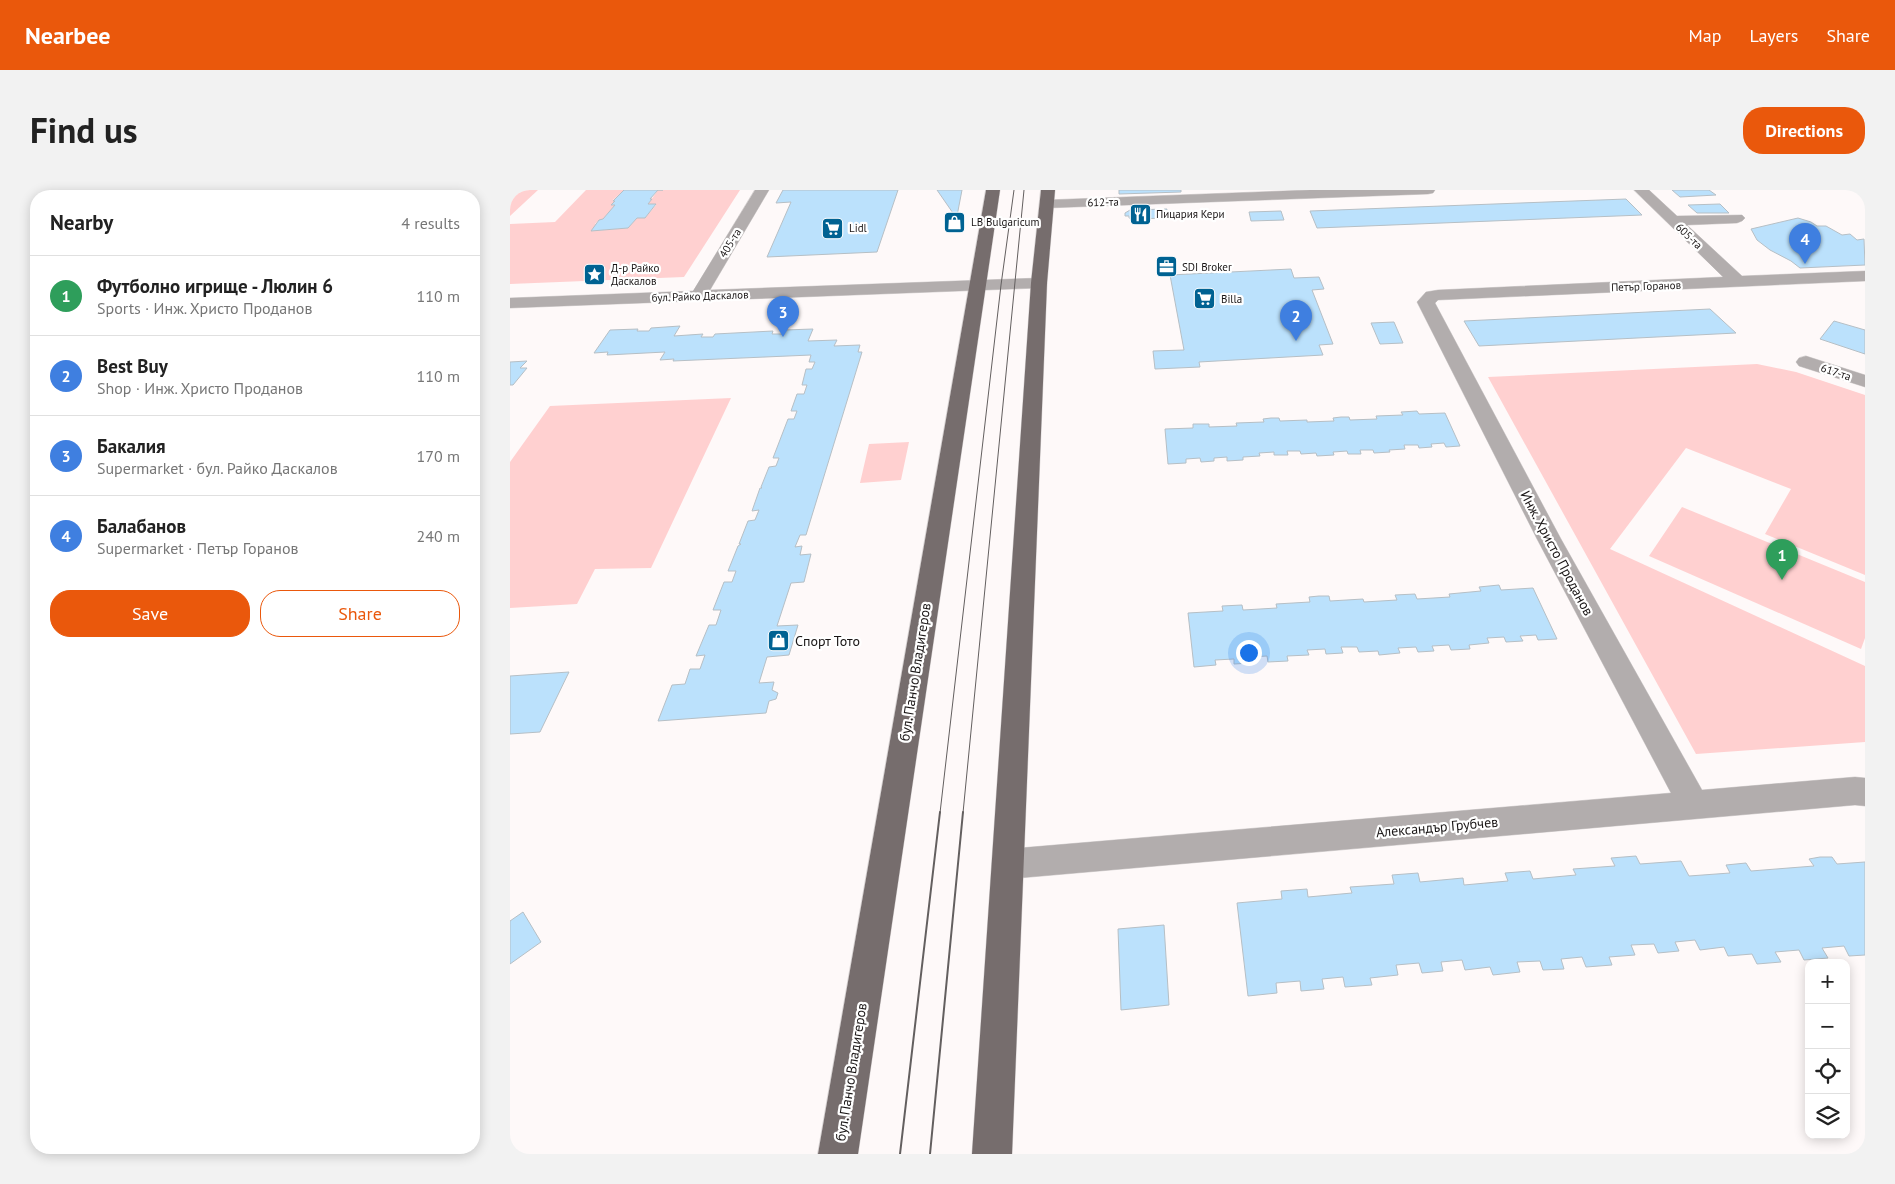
<!DOCTYPE html>
<html lang="en">
<head>
<meta charset="utf-8">
<style>
  :root { --surface:#fff; --page:#f2f2f2; --text:#222; --muted:#767676; --line:#e0e0e0; --accent:#ea580c }
  body { margin:0; font-family:"PT Sans",sans-serif; background:var(--page); color:var(--text) }
  .controls { position:absolute; right:15px; bottom:15px; display:grid; overflow:hidden; border-radius:10px; box-shadow:0 2px 12px #0003 }
  .controls button { width:45px; height:45px; display:grid; place-items:center; padding:0; border:0; border-bottom:1px solid var(--line); background:var(--surface); color:var(--text); font:25px sans-serif }
  .you { position:absolute; left:738px; top:462px; width:18px; height:18px; margin:-12px; border:4px solid #fff; border-radius:50%; background:#1a73e8; box-shadow:0 0 0 8px #1a73e833 }
  .badge { display:grid; place-items:center; width:32px; height:32px; border-radius:50%; background:var(--accent); color:#fff; font-size:16px; font-weight:700 }
  .pin { position:absolute; translate:-50% -41px; filter:drop-shadow(0 1px 2px #0008) }
  .pin::after { content:''; position:absolute; top:26px; width:18px; height:15px; background:inherit; clip-path:polygon(0 0,100% 0,50% 100%) }
  .list { margin:0; padding:0; list-style:none }
  h2 { display:flex; justify-content:space-between; align-items:center; height:65px; margin:0; padding:0 20px; font-size:21px }
  h2 small { font-size:16px; font-weight:400; color:var(--muted) }
  .list li { display:grid; grid-template-columns:32px 1fr auto; gap:15px; align-items:center; box-sizing:border-box; height:80px; padding:0 20px; border-top:1px solid var(--line) }
  .list b { display:block; font-size:19px; white-space:nowrap }
  .list p { margin:0; font-size:16px; white-space:nowrap; color:var(--muted) }
  .list em { font-size:16px; font-style:normal; color:var(--muted) }
  .actions { display:flex; gap:10px; padding:15px 20px }
  .actions a { flex:1; padding:11px 0; border:1px solid var(--accent); border-radius:20px; text-align:center; font-size:18px; color:var(--accent) }
  .actions .main { background:var(--accent); color:#fff }
  .icon { flex:none; width:28px; height:28px; fill:none; stroke:currentColor; stroke-width:2; stroke-linecap:round; stroke-linejoin:round }
  .map { position:relative; flex:none; width:1355px; height:964px; overflow:hidden; border-radius:20px }
  header { display:flex; align-items:center; gap:30px; box-sizing:border-box; height:70px; padding:0 25px; background:var(--accent); color:#fff }
  header strong { font-size:24px }
  nav { display:flex; gap:28px; margin-inline-start:auto; font-size:18px }
  .intro { display:flex; align-items:center; justify-content:space-between; box-sizing:border-box; height:120px; padding:0 30px }
  h1 { margin:0; font-size:35px }
  .button { padding:12px 22px; border-radius:20px; background:var(--accent); color:#fff; font-size:18px; font-weight:700 }
  main { display:flex; gap:30px; padding:0 30px }
  aside { flex:1; background:var(--surface); border-radius:20px; box-shadow:0 2px 12px #0003 }
  .map>svg:first-child { display:block }
  .green { fill:#ffd0d0 }
  .building { fill:#bbe1fc; stroke:#b6bfc5 }
  .lines { fill:none; stroke-linecap:round; stroke-linejoin:round }
  .minor-casing { stroke:#d9d5d5; stroke-width:1 }
  .major-casing { stroke:#d9d5d5; stroke-width:1 }
  .minor { fill:#b2adad; fill-rule:evenodd }
  .major { fill:#766d6d; fill-rule:evenodd }
  .tram-far1 { stroke:#635f5f; stroke-width:1 }
  .tram { stroke:#635f5f; stroke-width:2 }
  .labels { text-anchor:middle; stroke-width:4.5; stroke-linejoin:round; paint-order:stroke }
  .far-street-label { font-size:11px; fill:#191515; stroke:#fff }
  .far-poi-label { font-size:11px; fill:#191515; stroke:#fff; text-anchor:start }
  .street-label { font-size:14px; fill:#191515; stroke:#fff }
  .poi-label { font-size:14px; fill:#191515; stroke:#fff; text-anchor:start }
</style>
</head>
<body>
<header>
<strong>Nearbee</strong>
<nav><a>Map</a><a>Layers</a><a>Share</a></nav>
</header>
<div class="intro"><h1>Find us</h1><a class="button">Directions</a></div>
<main>
<aside>
<h2>Nearby<small>4 results</small></h2>
<ul class="list">
<li><span class="badge" style="background:#2e9e5b">1</span><div><b>Футболно игрище - Люлин 6</b><p>Sports · Инж. Христо Проданов</p></div><em>110 m</em></li>
<li><span class="badge" style="background:#3f7fe0">2</span><div><b>Best Buy</b><p>Shop · Инж. Христо Проданов</p></div><em>110 m</em></li>
<li><span class="badge" style="background:#3f7fe0">3</span><div><b>Бакалия</b><p>Supermarket · бул. Райко Даскалов</p></div><em>170 m</em></li>
<li><span class="badge" style="background:#3f7fe0">4</span><div><b>Балабанов</b><p>Supermarket · Петър Горанов</p></div><em>240 m</em></li>
</ul>
<div class="actions"><a class="main">Save</a><a>Share</a></div>
</aside>
<div class="map">
<svg width="1355" height="964" viewBox="0 0 1355 964">
  <rect width="100%" height="100%" fill="#fef9f9"/>
  <!-- green -->
  <path class="green" d="M0 0H28L0 26Z
    M76 0H114L103 10 105 11 101 15H105L93 29 89 30 85 34H87L82 41 118 38 127 28H135L146 15 138 14 148 0H230L174 87 0 94V34L45 32Z
    M1247 174 1286 182 1355 205V385L1255 344 1281 299 1176 258 1100 359 1355 476V552L1186 564 978 187Z
    M221 208 141 378 85 379 67 414 0 418V272L40 216Z
    M399 252 391 290 350 293 359 254Z
    M1172 317 1355 392V448L1351 459 1139 366Z"/>
  <!-- building -->
  <path class="building" d="M114 0H153H148L140 9H142L138 14H146L135 28H127L118 38 81 41 89 30 93 29 105 15H101L105 11H103Z
    M273 0H388L367 62 257 67 281 12 266 13Z
    M427 0H452L447 26H445Z
    M609 0H671V2L609 4Z
    M1162 0H1199L1206 5 1170 7Z
    M1116 9 1132 25 807 38 800 21Z
    M1210 14 1219 23H1187L1178 15Z
    M657 19V28L622 29 619 28V26H615V23L620 20Z
    M771 21 774 30 741 31 739 22Z
    M657 22H669L670 28H657Z
    M1288 28 1301 32 1307 36H1316L1332 45 1340 44 1347 50 1354 49 1355 75 1290 78 1281 71 1260 60 1247 50 1241 39Z
    M451 29 449 36H443L444 33 437 31V30Z
    M781 79 784 88 809 87 814 99 802 100 823 154 809 155 813 165 689 172 690 177 645 179 643 161 674 160 660 85Z
    M1200 119 1226 143 969 156 954 131Z
    M1324 131 1355 140V164L1310 149Z
    M884 132 893 153 870 154 861 133Z
    M170 136 164 146 193 144 191 147H203L205 144 263 141 262 144H273L275 140 303 139 298 151 327 150 324 156 350 155 348 162H352L296 345H290L285 357 292 356 290 365 301 364 294 392 281 393 267 436 288 435 279 465 257 467 249 493 264 492 262 500 268 503 266 509 259 511 256 523 148 531 162 495 175 494 180 479H190L195 465 186 466 199 435H206L211 420H203L214 392H222L226 381H218L228 356 231 354H229L238 331 245 330 249 320 242 321 250 298H252L251 297 259 277 266 276 269 268H263L278 229H284L287 221H281L287 204H294L297 195H292L296 179H302L305 172H299L301 165 163 171 164 169 150 170 155 162 97 165 98 162 84 163 100 140 128 139 127 141H139L141 138Z
    M17 171 10 178H17L3 195H0V172Z
    M907 221 909 224 935 223 950 256 936 257 934 253 921 254 922 257 909 258 908 255H894L895 259 879 260 880 262 864 263 863 260H850L851 264H838L837 261 823 262 824 265 807 266 806 263 791 264 790 261H777L778 265H764V262L749 263 750 266 733 267V270L717 271V267L704 268V271L691 272 690 268 676 269V273L658 274 655 239 683 238V234H699V237L727 236 726 233 754 232 753 229 761 228H769L770 231 797 230V232L824 231 823 228 831 227H839L840 230 867 229 866 226 893 225 891 222Z
    M989 395 991 400 1023 398 1047 449 1028 450 1026 445 1010 446 1013 451 996 452 994 447 977 448 979 453 959 455 960 459 941 460 939 455 922 456 924 461 908 462 906 457 888 458 890 463 869 465 868 461 849 462 847 457H831L833 463 816 464 815 459 797 460 799 465 777 466 778 471 758 472 757 466 740 467 741 473 724 474V469L705 470 706 475 684 477 678 423 713 421 712 416 732 415 733 420 767 418 766 414 800 412 799 407 809 406H819L820 411 853 409 854 412 887 410 885 405 905 404 907 409 940 407 939 404 971 401 969 397Z
    M59 482 30 542 0 544V486Z
    M1126 666 1130 674 1171 671 1179 686 1220 683 1216 675 1236 673 1241 681 1304 676 1299 669 1310 667H1322L1327 674 1355 672V765L1339 766 1334 756 1312 758 1318 768 1294 770 1289 760 1265 762 1271 772 1247 774 1242 764 1218 766 1214 757 1190 760 1185 750 1165 752 1169 761 1148 763 1144 754 1121 755 1125 765 1099 767 1102 775 1076 777 1072 767 1051 769 1054 779 1033 780 1030 771 1007 772 1010 782 983 785 980 777 955 780 952 770 931 772 933 781 912 783 909 773 886 775 888 785 860 788 862 795 835 797 833 787 812 789 814 799 791 801 790 791 766 793 767 803 738 806 727 713 772 709 771 701 797 699 798 707 842 703 840 697 884 694 882 685 908 683 910 692 953 688 954 695 998 691 995 683 1020 681 1023 689 1066 685 1063 679 1105 676 1101 668Z
    M13 722 31 752 0 774V731Z
    M654 735 659 815 611 820 608 739Z"/>
  <g class="lines">
    <defs>
      <path id="minor" d="M245 0H259L200 100 529 88 535 89 537 93 535 97 529 98 0 118V108L183 101Z
        M800 0H925L923 3 918 4 537 18 532 17 530 14 532 11 537 10Z
        M1124 0H1139L1167 26 1232 25 1235 28 1232 31 1227 33 1177 35 1232 86 1355 81V91L928 110 925 113 1051 349 1192 600 1345 587 1355 588V616L1345 615 498 689 486 685 482 674 486 663 498 659 1161 603 1027 349 907 112 916 102 928 100 1213 87Z
        M1296 166 1355 185V197L1289 176 1286 172 1289 168Z"/>
      <path id="major" d="M476 0H490L348 964H308Z
        M531 0H545L537 93 502 964H462L521 93Z"/>
    </defs>
    <!-- minor casing -->
    <use href="#minor" class="minor-casing"/>
    <!-- major casing -->
    <use href="#major" class="major-casing"/>
    <!-- minor -->
    <use href="#minor" class="minor"/>
    <!-- major -->
    <use href="#major" class="major"/>
    <!-- tram-far1 -->
    <path class="tram-far1" d="M430 623 491 95 504 0
      M453 623 514 0"/>
    <!-- tram -->
    <path class="tram" d="M390 964 430 622
      M420 964 453 622"/>
  </g>
  <!-- icons -->
  <defs>
    <symbol id="restaurant-square" viewBox="-11 -11 22 22"><rect x="-9" y="-9" width="18" height="18" rx="4" fill="#006292" stroke="#fff"/><path d="M-5-6h1v4h1v-4h1v4h1v-4h1v5L-1.5 .5V6h-2V.5L-5-1ZM5-6V6H3V1.5H1.5Q1.5-4 5-6Z" fill="#fff"/></symbol>
    <symbol id="shop-square" viewBox="-11 -11 22 22"><rect x="-9" y="-9" width="18" height="18" rx="4" fill="#006292" stroke="#fff"/><path d="M-5-2.5h2.3a2.7 3.5 0 0 1 5.4 0H5L5.5 6h-11ZM-1.5-2.5h3a1.5 2.3 0 0 0-3 0Z" fill="#fff"/></symbol>
    <symbol id="supermarket-square" viewBox="-11 -11 22 22"><rect x="-9" y="-9" width="18" height="18" rx="4" fill="#006292" stroke="#fff"/><path d="M-6-5.5h2.5l.6 2H6L4.5 2H-2.5L-4.4-4H-6ZM-1.5 3.2a1.3 1.3 0 1 0 .1 0ZM3 3.2a1.3 1.3 0 1 0 .1 0Z" fill="#fff"/></symbol>
    <symbol id="office-square" viewBox="-11 -11 22 22"><rect x="-9" y="-9" width="18" height="18" rx="4" fill="#006292" stroke="#fff"/><path d="M-6-3h4V-5.5h4V-3h4V5H-6ZM-1-4.5V-3h2v-1.5ZM-6 0V1H6V0Z" fill="#fff"/></symbol>
    <symbol id="sight-square" viewBox="-11 -11 22 22"><rect x="-9" y="-9" width="18" height="18" rx="4" fill="#006292" stroke="#fff"/><path d="M0-6L1.8-2.2L6-1.7L2.9 1.2L3.7 5.4L0 3.3L-3.7 5.4L-2.9 1.2L-6-1.7L-1.8-2.2Z" fill="#fff"/></symbol>
  </defs>
  <g fill-rule="evenodd">
    <use href="#restaurant-square" x="618" y="12" width="25" height="25"/>
    <use href="#shop-square" x="432" y="20" width="25" height="25"/>
    <use href="#supermarket-square" x="310" y="26" width="25" height="25"/>
    <use href="#office-square" x="644" y="64" width="25" height="25"/>
    <use href="#sight-square" x="72" y="72" width="25" height="25"/>
    <use href="#supermarket-square" x="682" y="96" width="25" height="25"/>
    <use href="#shop-square" x="256" y="438" width="25" height="25"/>
  </g>
  <g class="labels">
    <!-- far-street labels -->
    <g class="far-street-label">
      <text transform="translate(593 12) rotate(-2)" y="4">612-та</text>
      <text transform="translate(1179 46) rotate(44)" y="4">605-та</text>
      <text transform="translate(220 53) rotate(-59)" y="4">405-та</text>
      <text transform="translate(1136 96) rotate(-2)" y="4">Петър Горанов</text>
      <text transform="translate(190 106) rotate(-2)" y="4">бул. Райко Даскалов</text>
      <text transform="translate(1326 182) rotate(18)" y="4">617-та</text>
    </g>
    <!-- far-poi labels -->
    <g class="far-poi-label">
      <text x="646" y="28">Пицария Кери</text>
      <text x="461" y="36">LB Bulgaricum</text>
      <text x="339" y="42">Lidl</text>
      <text x="672" y="81">SDI Broker</text>
      <text x="101" y="82">Д-р Райко<tspan x="101" dy="13">Даскалов</tspan></text>
      <text x="711" y="113">Billa</text>
    </g>
    <!-- street labels -->
    <g class="street-label">
      <text transform="translate(1047 363) rotate(62)" y="5">Инж. Христо Проданов</text>
      <text transform="translate(405 482) rotate(-81)" y="5">бул. Панчо Владигеров</text>
      <text transform="translate(927 637) rotate(-5)" y="5">Александър Грубчев</text>
      <text transform="translate(341 882) rotate(-81)" y="5">бул. Панчо Владигеров</text>
    </g>
    <!-- poi labels -->
    <g class="poi-label">
      <text x="285" y="456">Спорт Тото</text>
    </g>
  </g>
</svg>
<div class="controls">
<button>+</button>
<button>−</button>
<button><svg class="icon" aria-label="locate" viewBox="0 0 24 24"><circle cx="12" cy="12" r="6"/><path d="M12 2v4M12 18v4M2 12h4M18 12h4"/></svg></button>
<button><svg class="icon" aria-label="layers" viewBox="0 0 24 24"><path d="M12 4l9 5-9 5-9-5zM3 14l9 5 9-5"/></svg></button>
</div>
<div class="you"></div>
<div class="pin badge" style="left:1272px;top:390px;background:#2e9e5b">1</div>
<div class="pin badge" style="left:786px;top:151px;background:#3f7fe0">2</div>
<div class="pin badge" style="left:273px;top:147px;background:#3f7fe0">3</div>
<div class="pin badge" style="left:1295px;top:74px;background:#3f7fe0">4</div>
</div>
</main>
</body>
</html>
